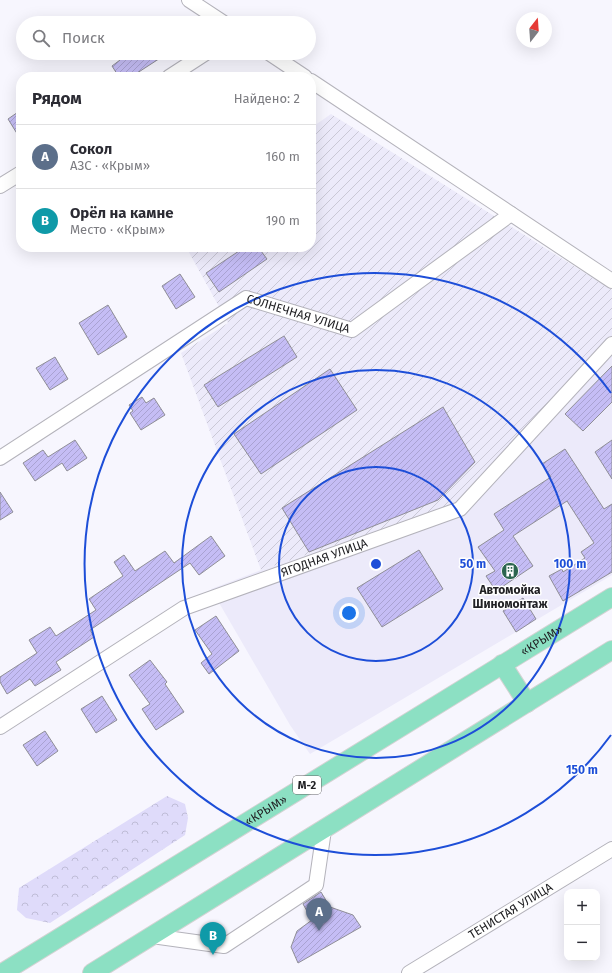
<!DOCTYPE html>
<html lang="ru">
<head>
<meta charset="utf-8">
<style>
  :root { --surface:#fff; --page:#f2f2f3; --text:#2b2b33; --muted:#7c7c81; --line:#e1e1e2; --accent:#b45309 }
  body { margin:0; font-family:"Fira Sans",sans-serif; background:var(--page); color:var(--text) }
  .controls { position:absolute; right:12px; bottom:12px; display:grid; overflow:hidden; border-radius:8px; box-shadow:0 4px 16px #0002 }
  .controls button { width:36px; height:36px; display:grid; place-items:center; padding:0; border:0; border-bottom:1px solid var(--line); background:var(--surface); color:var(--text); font:20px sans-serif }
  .compass { position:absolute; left:516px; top:12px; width:36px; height:36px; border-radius:50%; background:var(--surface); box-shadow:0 4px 16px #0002; rotate:17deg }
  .you { position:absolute; left:349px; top:613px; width:14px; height:14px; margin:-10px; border:3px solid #fff; border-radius:50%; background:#1a73e8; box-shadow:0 0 0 6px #1a73e833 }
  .badge { display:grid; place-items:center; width:26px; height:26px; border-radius:50%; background:var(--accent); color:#fff; font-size:13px; font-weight:700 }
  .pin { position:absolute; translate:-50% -33px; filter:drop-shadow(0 1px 2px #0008) }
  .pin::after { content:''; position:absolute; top:21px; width:14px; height:12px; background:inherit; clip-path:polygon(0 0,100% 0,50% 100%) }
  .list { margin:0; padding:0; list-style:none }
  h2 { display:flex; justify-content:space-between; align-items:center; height:52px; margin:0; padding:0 16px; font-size:17px }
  h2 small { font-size:13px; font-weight:400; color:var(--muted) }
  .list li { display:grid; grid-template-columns:26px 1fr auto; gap:12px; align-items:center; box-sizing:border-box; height:64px; padding:0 16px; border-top:1px solid var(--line) }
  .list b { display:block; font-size:15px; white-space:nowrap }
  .list p { margin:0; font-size:13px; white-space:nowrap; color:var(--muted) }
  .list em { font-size:13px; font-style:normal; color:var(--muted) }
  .icon { flex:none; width:22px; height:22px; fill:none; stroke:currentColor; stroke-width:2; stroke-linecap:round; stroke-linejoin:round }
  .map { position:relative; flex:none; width:612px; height:973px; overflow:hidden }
  .search { position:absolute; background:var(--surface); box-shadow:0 4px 16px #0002; left:16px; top:16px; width:300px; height:44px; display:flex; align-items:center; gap:10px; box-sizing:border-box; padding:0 14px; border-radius:22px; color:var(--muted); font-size:15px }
  .panel { position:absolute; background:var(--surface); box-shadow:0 4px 16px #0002; left:16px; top:72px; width:300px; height:180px; border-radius:16px }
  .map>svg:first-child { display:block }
  .built { fill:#eceafa }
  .industrial { fill:url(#industrial-furrows) }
  .forest { fill:url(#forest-crowns) }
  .building { fill:url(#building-hatch); stroke:#8f8e96 }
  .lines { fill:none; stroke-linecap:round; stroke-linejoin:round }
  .minor-casing { stroke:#b4b3bb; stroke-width:16 }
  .major-casing { stroke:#d3d3d3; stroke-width:20 }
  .minor { stroke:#fff; stroke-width:14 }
  .major { stroke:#8ce0c3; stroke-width:18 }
  .ring { fill:none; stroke:#1d4ed8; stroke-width:2 }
  .labels { text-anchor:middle; stroke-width:3; stroke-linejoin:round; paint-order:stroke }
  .shield { fill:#fff; stroke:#646466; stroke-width:1 }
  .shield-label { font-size:11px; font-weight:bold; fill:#212124 }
  .street-label { font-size:12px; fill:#212124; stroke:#fff }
  .poi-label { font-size:12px; font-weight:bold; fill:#212124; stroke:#fff }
  .centre { fill:#1d4ed8; stroke:#fff; stroke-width:2 }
  .ring-label { font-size:12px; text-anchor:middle; font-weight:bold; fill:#1d4ed8; stroke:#fff; stroke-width:3; stroke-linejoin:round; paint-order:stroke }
</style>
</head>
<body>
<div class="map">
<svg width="612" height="973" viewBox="0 0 612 973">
  <defs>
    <pattern id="industrial-furrows" width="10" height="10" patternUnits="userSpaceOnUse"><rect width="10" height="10" fill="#eceafa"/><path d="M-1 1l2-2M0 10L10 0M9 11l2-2" fill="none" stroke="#cac8d6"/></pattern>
    <pattern id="forest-crowns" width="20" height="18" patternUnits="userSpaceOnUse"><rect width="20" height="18" fill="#dfdbfa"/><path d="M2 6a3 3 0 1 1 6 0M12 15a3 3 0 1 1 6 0" fill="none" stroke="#bfbcd6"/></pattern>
    <pattern id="building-hatch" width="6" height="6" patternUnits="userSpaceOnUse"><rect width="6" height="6" fill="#c5bdf5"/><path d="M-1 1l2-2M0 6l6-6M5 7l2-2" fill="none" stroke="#a9a2d2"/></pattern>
  </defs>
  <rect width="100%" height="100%" fill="#f7f6fe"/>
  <!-- built -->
  <path class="built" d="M612 336V575L310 754 290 725 211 589 261 570 454 505Z"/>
  <!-- industrial -->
  <path class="industrial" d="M331 114 612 290V336L454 505 261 570 181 353 228 323 186 247H311V128Z"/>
  <!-- forest -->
  <path class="forest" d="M167 796 185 804 188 818 185 835 50 923 26 918 17 910 19 888Z"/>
  <!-- building -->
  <path class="building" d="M116 53H168L131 77H119L112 66 120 60Z
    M21 110V140L8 119Z
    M245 247H258L267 259 219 292 206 273Z
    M180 274 195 297 176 309 162 286Z
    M108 305 127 337 98 355 79 323Z
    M284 336 297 357 218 407 204 385Z
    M55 357 68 379 50 390 36 368Z
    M612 366V402L583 431 565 414Z
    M330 369 357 410 261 474 234 434Z
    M142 397 146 403 154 398 165 415 141 430 130 413 133 411 129 405Z
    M443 407 475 462 438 500 309 552 282 508Z
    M75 440 87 458 67 471 62 463 35 481 23 463 43 450 48 457Z
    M612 440V479L595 452Z
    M565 449 604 509 612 504V572L563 601 549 576 562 569 563 572 585 558 581 552 594 543 567 501 513 536 533 566 496 591 486 576 495 571 478 547 504 530 494 514 551 477 542 464Z
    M0 492 13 512 0 520Z
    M211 536 225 556 199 575 190 563 90 630 94 637 56 662 61 670 35 686 30 679 7 694 0 682V677L37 653 29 640 50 627 56 636 96 610 89 599 123 576 114 562 124 555 135 571 165 551 174 563Z
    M419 550 443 589 382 627 357 588Z
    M523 598 536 619 516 632 503 611Z
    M216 616 239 651 209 674 201 663 212 654 195 630Z
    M150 660 167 682 165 684 184 712 156 730 142 709 150 704 129 675Z
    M102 696 117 720 96 733 81 709Z
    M45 731 58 751 37 766 23 745Z
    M321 892 330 907 353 915 361 927 298 963 291 947 297 931 312 920 303 904Z"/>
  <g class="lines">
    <defs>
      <g id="minor">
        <path d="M189 0 224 23"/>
        <path d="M269 53 305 77"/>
        <path d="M169 77 206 53"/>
        <path d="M311 81 612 281"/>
        <path d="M0 186 21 173"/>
        <path id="s1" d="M0 458 246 298 352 330 511 214"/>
        <path id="s2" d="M0 727 184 608 460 509 612 344"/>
        <path d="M152 936 224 946 316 885 324 830"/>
        <path id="s3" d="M409 973 612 849"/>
      </g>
      <g id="major">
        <path d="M502 664 527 703"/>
        <path id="s4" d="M2 973 612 597"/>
        <path d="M92 973 612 650"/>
      </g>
    </defs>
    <!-- minor casing -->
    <use href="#minor" class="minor-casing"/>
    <!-- major casing -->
    <use href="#major" class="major-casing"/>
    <!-- minor -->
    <use href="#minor" class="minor"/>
    <!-- major -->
    <use href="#major" class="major"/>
  </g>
  <!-- distance rings -->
  <g class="ring">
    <circle cx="376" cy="564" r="97"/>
    <circle cx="376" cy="564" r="194"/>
    <path d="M611 735A291 291 0 1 1 611 393"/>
  </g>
  <!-- icons -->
  <defs>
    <symbol id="building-disc" viewBox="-11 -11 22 22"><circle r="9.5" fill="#2b654f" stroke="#fff"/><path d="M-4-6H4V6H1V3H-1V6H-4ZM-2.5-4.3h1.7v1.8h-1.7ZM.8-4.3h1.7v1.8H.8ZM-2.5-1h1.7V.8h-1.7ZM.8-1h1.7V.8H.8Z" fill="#fff"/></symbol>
  </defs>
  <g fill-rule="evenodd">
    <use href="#building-disc" x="500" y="561" width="20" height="20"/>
  </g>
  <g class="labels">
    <!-- shield labels -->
    <rect class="shield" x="293" y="776" width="28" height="18" rx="3"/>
    <g class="shield-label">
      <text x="307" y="789">М-2</text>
    </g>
    <!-- street labels -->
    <g class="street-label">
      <text dy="4" stroke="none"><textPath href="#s1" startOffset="348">СОЛНЕЧНАЯ УЛИЦА</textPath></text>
      <text dy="4" stroke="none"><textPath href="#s2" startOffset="368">ЯГОДНАЯ УЛИЦА</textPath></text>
      <text dy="4" stroke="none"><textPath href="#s4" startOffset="634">«КРЫМ»</textPath></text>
      <text dy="4" stroke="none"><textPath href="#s4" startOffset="310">«КРЫМ»</textPath></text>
      <text dy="4" stroke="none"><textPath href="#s3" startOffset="119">ТЕНИСТАЯ УЛИЦА</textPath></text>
    </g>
    <!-- poi labels -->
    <g class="poi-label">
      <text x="510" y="594">Автомойка<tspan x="510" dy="14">Шиномонтаж</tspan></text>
    </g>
  </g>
  <circle cx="376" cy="564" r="6" class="centre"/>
  <g class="ring-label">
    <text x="473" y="568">50 m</text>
    <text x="570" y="568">100 m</text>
    <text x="582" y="774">150 m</text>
  </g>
</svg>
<div class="controls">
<button>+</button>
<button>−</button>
</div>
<svg class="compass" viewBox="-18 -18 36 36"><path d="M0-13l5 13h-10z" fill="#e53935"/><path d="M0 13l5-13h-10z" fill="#7c7c81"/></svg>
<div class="you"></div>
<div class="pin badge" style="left:319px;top:931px;background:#5c6f8a">A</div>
<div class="pin badge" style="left:213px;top:955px;background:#0f9aa8">B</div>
<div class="search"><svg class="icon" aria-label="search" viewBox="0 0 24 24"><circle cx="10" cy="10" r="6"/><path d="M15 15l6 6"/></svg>Поиск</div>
<section class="panel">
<h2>Рядом<small>Найдено: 2</small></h2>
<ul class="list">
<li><span class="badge" style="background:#5c6f8a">A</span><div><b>Сокол</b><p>АЗС · «Крым»</p></div><em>160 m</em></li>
<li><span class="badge" style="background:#0f9aa8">B</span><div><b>Орёл на камне</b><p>Место · «Крым»</p></div><em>190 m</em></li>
</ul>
</section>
</div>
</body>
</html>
